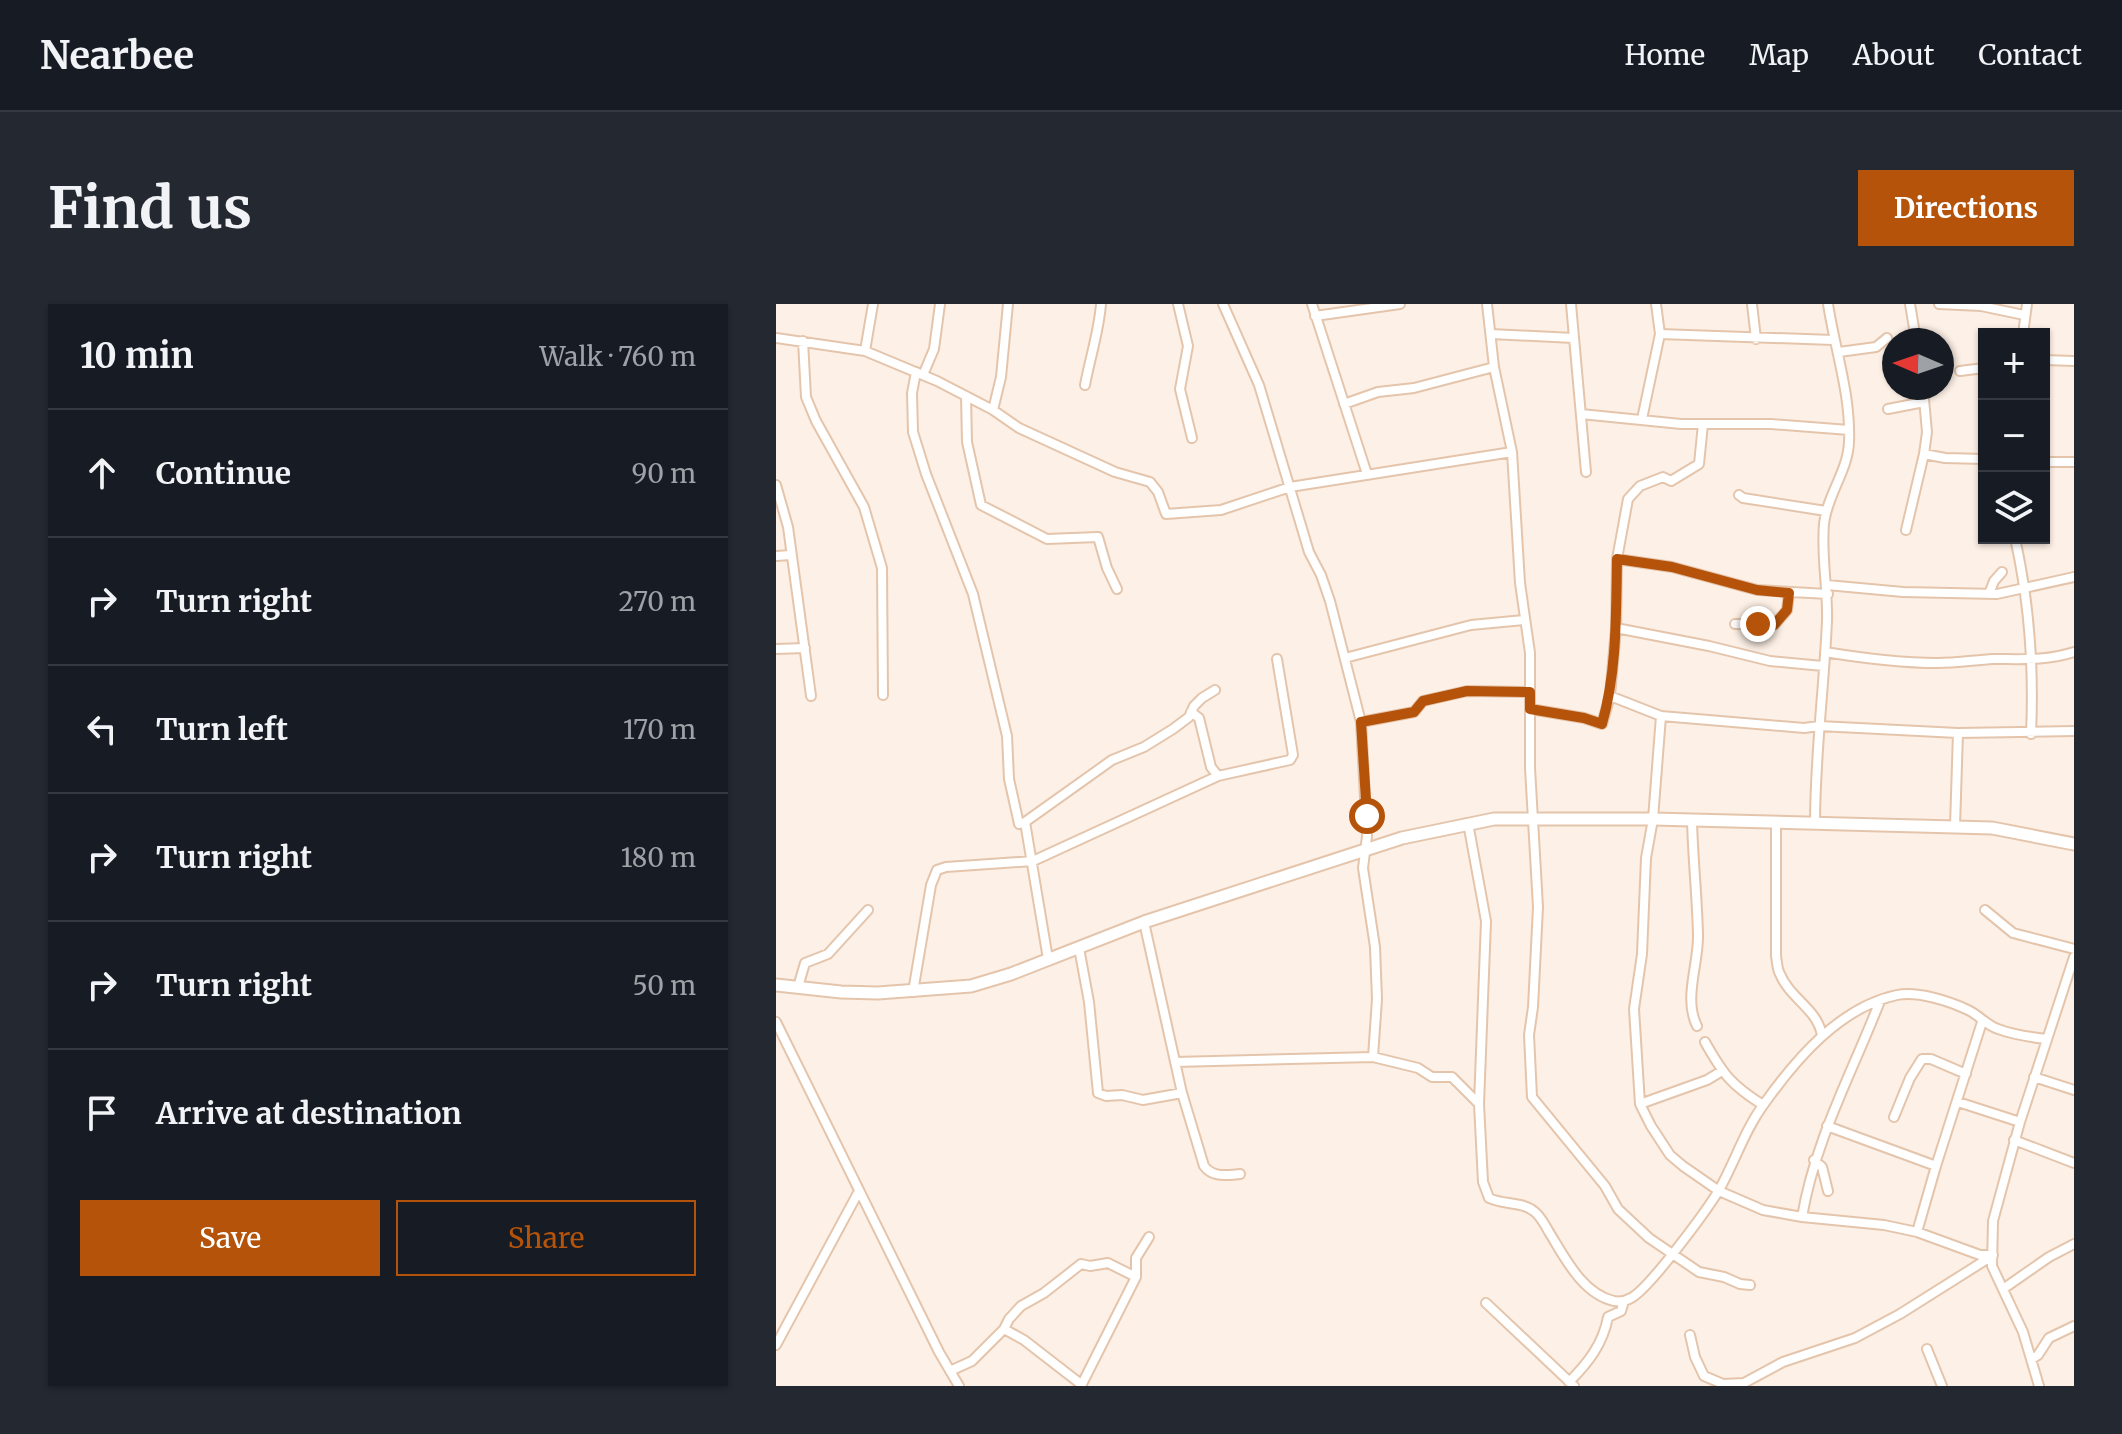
<!DOCTYPE html>
<html lang="en">
<head>
<meta charset="utf-8">
<style>
  :root { --surface:#171b24; --page:#242831; --text:#f1f3f6; --muted:#9ea1a6; --line:#363941; --accent:#b45309 }
  body { margin:0; font-family:Merriweather,serif; background:var(--page); color:var(--text) }
  .controls { position:absolute; right:24px; top:24px; display:grid; overflow:hidden; border-radius:0px; box-shadow:0 2px 6px #0004 }
  .controls button { width:72px; height:72px; display:grid; place-items:center; padding:0; border:0; border-bottom:2px solid var(--line); background:var(--surface); color:var(--text); font:40px sans-serif }
  .compass { position:absolute; left:1106px; top:24px; width:72px; height:72px; border-radius:50%; background:var(--surface); box-shadow:0 2px 6px #0004; rotate:272deg }
  .stop { position:absolute; width:24px; height:24px; margin:-18px; border:6px solid #b45309; border-radius:50%; background:#fff }
  .stop.end { background:#b45309; border-color:#fff; box-shadow:0 2px 8px #0008 }
  .list { margin:0; padding:0; list-style:none }
  h2 { display:flex; justify-content:space-between; align-items:center; height:104px; margin:0; padding:0 32px; font-size:34px }
  h2 small { font-size:26px; font-weight:400; color:var(--muted) }
  .list li { display:grid; grid-template-columns:52px 1fr auto; gap:24px; align-items:center; box-sizing:border-box; height:128px; padding:0 32px; border-top:2px solid var(--line) }
  .list b { display:block; font-size:30px; white-space:nowrap }
  .list em { font-size:26px; font-style:normal; color:var(--muted) }
  .actions { display:flex; gap:16px; padding:24px 32px }
  .actions a { flex:1; padding:18px 0; border:2px solid var(--accent); border-radius:0px; text-align:center; font-size:28px; color:var(--accent) }
  .actions .main { background:var(--accent); color:#fff }
  .icon { flex:none; width:44px; height:44px; fill:none; stroke:currentColor; stroke-width:2; stroke-linecap:round; stroke-linejoin:round }
  .map { position:relative; flex:none; width:1298px; height:1082px; overflow:hidden; border-radius:0px }
  header { display:flex; align-items:center; gap:48px; box-sizing:border-box; height:112px; padding:0 40px; background:var(--surface); border-bottom:2px solid var(--line) }
  header strong { font-size:38px }
  nav { display:flex; gap:44px; margin-inline-start:auto; font-size:28px }
  .intro { display:flex; align-items:center; justify-content:space-between; box-sizing:border-box; height:192px; padding:0 48px }
  h1 { margin:0; font-size:56px }
  .button { padding:20px 36px; border-radius:0px; background:var(--accent); color:#fff; font-size:28px; font-weight:700 }
  main { display:flex; gap:48px; padding:0 48px }
  aside { flex:1; background:var(--surface); border-radius:0px; box-shadow:0 2px 6px #0004 }
  .map>svg:first-child { display:block }
  .lines { fill:none; stroke-linecap:round; stroke-linejoin:round }
  .street-casing { stroke:#e4c5ac; stroke-width:12 }
  .secondary-casing { stroke:#e4c5ac; stroke-width:15 }
  .street { stroke:#fff; stroke-width:8 }
  .secondary { stroke:#fff; stroke-width:11 }
  .route { stroke:#b45309; stroke-width:10 }
</style>
</head>
<body>
<header>
<strong>Nearbee</strong>
<nav><a>Home</a><a>Map</a><a>About</a><a>Contact</a></nav>
</header>
<div class="intro"><h1>Find us</h1><a class="button">Directions</a></div>
<main>
<aside>
<h2>10 min<small>Walk · 760 m</small></h2>
<ul class="list">
<li><svg class="icon" aria-label="ahead" viewBox="0 0 24 24"><path d="M12 20V5M6 11l6-6 6 6"/></svg><div><b>Continue</b></div><em>90 m</em></li>
<li><svg class="icon" aria-label="right" viewBox="0 0 24 24"><path d="M7 20v-9h11M14 6l5 5-5 5"/></svg><div><b>Turn right</b></div><em>270 m</em></li>
<li><svg class="icon" aria-label="left" viewBox="0 0 24 24"><path d="M17 20v-9H6M10 6l-5 5 5 5"/></svg><div><b>Turn left</b></div><em>170 m</em></li>
<li><svg class="icon" aria-label="right" viewBox="0 0 24 24"><path d="M7 20v-9h11M14 6l5 5-5 5"/></svg><div><b>Turn right</b></div><em>180 m</em></li>
<li><svg class="icon" aria-label="right" viewBox="0 0 24 24"><path d="M7 20v-9h11M14 6l5 5-5 5"/></svg><div><b>Turn right</b></div><em>50 m</em></li>
<li><svg class="icon" aria-label="arrive" viewBox="0 0 24 24"><path d="M6 21V4h12l-3 4 3 4H6"/></svg><div><b>Arrive at destination</b></div></li>
</ul>
<div class="actions"><a class="main">Save</a><a>Share</a></div>
</aside>
<div class="map">
<svg width="1298" height="1082" viewBox="0 0 1298 1082">
  <rect width="100%" height="100%" fill="#fdf0e6"/>
  <g class="lines">
    <defs>
      <path id="street" d="M402 0 412 42 404 85 416 134
        M447 0 483 81 533 248 545 271 554 297 585 418 591 532 587 564 599 643 601 695 597 753
        M536 0 591 170
        M711 0 718 63 736 148 744 279 754 349V464L762 603 757 703 753 731 756 793 829 882 842 905 873 934 923 968 948 973 964 980 974 981
        M795 0 810 168
        M976 0 980 35
        M1134 0 1140 36
        M1163 0 1205 2 1248 11
        M539 12 624 0
        M715 30 797 34
        M884 30 1057 36
        M1247 30 1251 0
        M0 34 89 47 161 77 217 106 243 124 339 168 374 178 382 188 390 210 445 206 514 183 736 148
        M27 37 30 93 40 117 88 203 106 264 107 391
        M89 47 97 0
        M1063 48 1100 43 1111 34
        M1268 56 1298 57
        M1184 67 1208 64
        M140 68 136 89 137 128 150 170 197 290 231 432 233 475 243 520
        M147 71 158 45 164 0
        M309 81C314 54 323 27 325 0
        M190 92 191 138 205 201 271 235 322 233 331 264 341 285
        M568 100 602 88 638 84 718 63
        M1112 105 1148 98
        M217 106 225 73 232 0
        M805 110 905 120H995L1073 126
        M866 115 884 30 880 0
        M1148 150 1169 154 1208 155
        M1268 158H1298
        M0 181 12 223 35 392
        M963 191 967 194 1050 207
        M1130 226 1148 150 1151 128 1147 84
        M1239 234C1253 297 1258 365 1255 430
        M0 252 15 251
        M841 255 896 263 981 286 1052 290
        M1051 281 1127 288 1221 290 1298 273
        M1213 290 1218 277 1226 268
        M959 320 998 321 1011 306 1013 289
        M840 324 933 342 994 357 1047 362
        M0 345 29 344
        M1049 348C1086 354 1123 359 1161 359 1180 359 1199 356 1217 355 1246 355 1270 357 1298 348
        M569 354 695 321 748 316
        M834 392 885 412 1028 424 1043 422 1182 429 1298 427
        M754 405 808 414 826 420 834 392 840 324 841 255 852 195 864 182 887 173 895 177 923 160 927 120
        M415 408 423 414 435 463 442 472
        M885 412 877 515 870 554 866 650 858 705 864 800 875 822 894 851 907 862 943 887 987 906 1026 913 1108 921 1141 928 1204 951H1217
        M585 418 638 408 647 397 691 387 754 388
        M916 517C917 555 921 592 922 630 923 660 907 694 921 722
        M1000 517V652C1001 657 1001 665 1004 670 1014 695 1042 705 1046 732
        M692 519 710 617 703 800 707 878 713 894C727 901 746 897 759 908 765 913 769 921 773 928 788 952 806 990 838 997 844 998 850 997 855 994 873 985 931 906 943 886 959 858 968 827 988 800 1020 755 1064 703 1121 691 1142 687 1173 697 1192 706 1203 711 1210 721 1222 725 1238 731 1253 733 1270 735
        M1039 519C1039 451 1048 385 1051 317 1052 285 1045 251 1048 220 1051 191 1072 167 1073 138 1075 91 1059 46 1052 0
        M1179 522 1182 429
        M1209 606 1237 629 1298 645
        M368 618 406 789 428 862C437 874 451 871 464 870
        M303 644 313 698 322 789 330 792 346 791 367 796 406 789
        M272 655 249 518 336 456 368 443 397 425 413 413 418 402 426 394 439 386
        M22 683 29 659 52 650 92 606
        M137 688 155 581 161 566 170 563 257 557 442 472 514 456 517 451 501 355
        M0 718 163 1048 183 1082
        M929 738C947 770 955 781 987 801
        M399 758 597 753 642 764 656 773H676L703 800
        M1258 773 1298 786
        M1182 798 1244 818
        M864 800 931 776 946 767
        M1118 813 1134 774 1146 755H1155L1190 770
        M1051 822 1160 862
        M1238 836 1298 859
        M1038 856 1046 863 1052 887
        M1026 913C1039 836 1076 769 1104 697
        M1141 928 1160 862 1206 718
        M1227 985 1273 953 1298 940
        M710 999 798 1082
        M228 1025 233 1015 245 1002 268 989 305 960 314 962 332 959 360 973
        M914 1031 919 1053 928 1072 947 1080 968 1079 1007 1058 1079 1034 1124 1010 1216 952
        M0 1041 83 887
        M1151 1045 1166 1082
        M1256 1055 1262 1051 1273 1034 1298 1022
        M174 1067 196 1057 228 1025 248 1036 306 1081
        M793 1078C812 1059 827 1040 832 1013L845 1007 848 997
        M305 1082 360 973V954L373 933
        M1263 1082 1247 1028 1216 962 1217 917 1244 818 1298 653"/>
      <path id="secondary" d="M0 681 65 688 102 689 195 682 235 670 368 618 626 534 718 515H877L1216 524 1298 540"/>
    </defs>
    <!-- street casing -->
    <use href="#street" class="street-casing"/>
    <!-- secondary casing -->
    <use href="#secondary" class="secondary-casing"/>
    <!-- street -->
    <use href="#street" class="street"/>
    <!-- secondary -->
    <use href="#secondary" class="secondary"/>
  </g>
  <g class="lines">
    <!-- route -->
    <path class="route" d="M591 512 585 418 638 408 647 397 691 387 754 388V405L808 414 826 420C841 367 840 311 841 255L896 263 981 286 1013 289 1011 306 998 321 982 320"/>
  </g>
</svg>
<div class="controls">
<button>+</button>
<button>−</button>
<button><svg class="icon" aria-label="layers" viewBox="0 0 24 24"><path d="M12 4l9 5-9 5-9-5zM3 14l9 5 9-5"/></svg></button>
</div>
<svg class="compass" viewBox="-18 -18 36 36"><path d="M0-13l5 13h-10z" fill="#e53935"/><path d="M0 13l5-13h-10z" fill="#9ea1a6"/></svg>
<div class="stop" style="left:591px;top:512px"></div>
<div class="stop end" style="left:982px;top:320px"></div>
</div>
</main>
</body>
</html>
